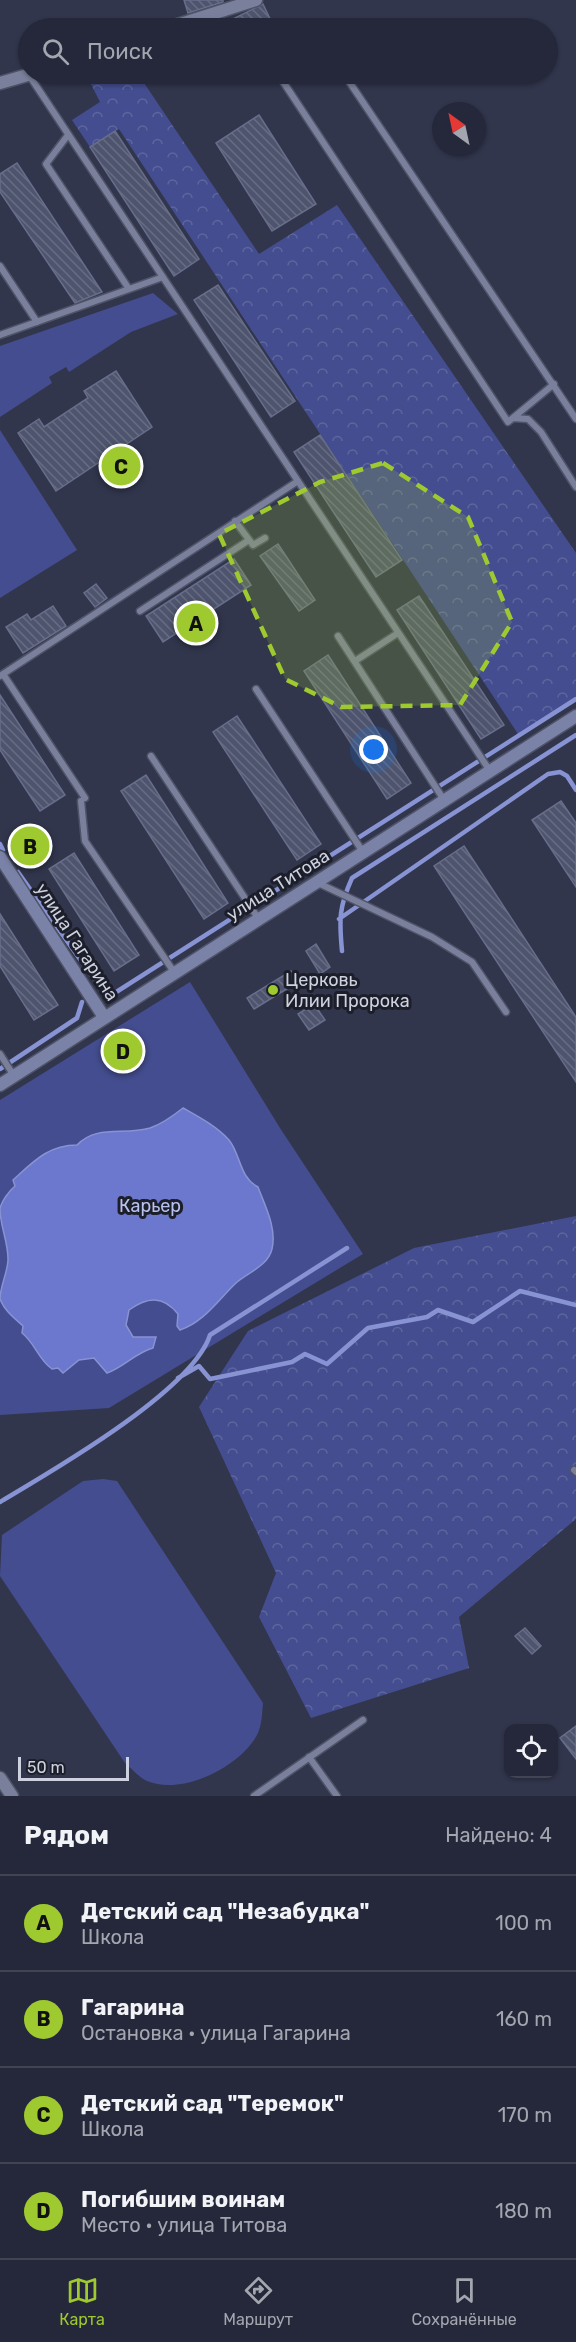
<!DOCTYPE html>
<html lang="ru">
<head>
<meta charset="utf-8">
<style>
  :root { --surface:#25283a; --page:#313445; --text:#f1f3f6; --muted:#a3a6af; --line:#424454; --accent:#9eca2f }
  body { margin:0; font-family:Rubik,sans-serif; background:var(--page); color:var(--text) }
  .controls { position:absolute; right:18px; bottom:18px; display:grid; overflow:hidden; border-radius:12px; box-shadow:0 2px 4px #0004 }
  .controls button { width:54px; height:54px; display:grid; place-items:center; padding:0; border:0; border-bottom:2px solid var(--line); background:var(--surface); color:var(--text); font:30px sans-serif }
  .compass { position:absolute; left:432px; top:102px; width:54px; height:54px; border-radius:50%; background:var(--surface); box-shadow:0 2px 4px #0004; rotate:327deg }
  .scale { position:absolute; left:18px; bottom:15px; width:111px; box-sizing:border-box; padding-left:6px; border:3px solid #cdd1e0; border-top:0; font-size:16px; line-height:21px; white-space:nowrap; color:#cdd1e0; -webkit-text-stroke:4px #1c1e29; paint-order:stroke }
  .you { position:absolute; left:374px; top:750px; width:21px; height:21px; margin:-15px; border:4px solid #fff; border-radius:50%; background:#1a73e8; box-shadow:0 0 0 9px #1a73e833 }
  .badge { display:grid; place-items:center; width:39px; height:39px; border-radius:50%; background:var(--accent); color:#111; font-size:20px; font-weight:700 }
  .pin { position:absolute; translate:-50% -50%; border:3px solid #fff; box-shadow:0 2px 6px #0006 }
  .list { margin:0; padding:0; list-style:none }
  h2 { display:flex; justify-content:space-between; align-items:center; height:78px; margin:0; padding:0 24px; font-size:26px }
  h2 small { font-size:20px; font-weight:400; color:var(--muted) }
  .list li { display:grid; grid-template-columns:39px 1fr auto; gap:18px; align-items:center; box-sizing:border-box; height:96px; padding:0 24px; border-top:2px solid var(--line) }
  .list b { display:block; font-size:22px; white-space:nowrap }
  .list p { margin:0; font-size:20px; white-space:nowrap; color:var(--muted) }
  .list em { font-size:20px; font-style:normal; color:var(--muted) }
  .icon { flex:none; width:33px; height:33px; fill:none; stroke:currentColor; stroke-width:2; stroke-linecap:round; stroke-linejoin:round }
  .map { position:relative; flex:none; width:576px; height:1796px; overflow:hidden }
  .search { position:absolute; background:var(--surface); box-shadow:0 2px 4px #0004; left:18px; right:18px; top:18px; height:66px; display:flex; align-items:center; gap:15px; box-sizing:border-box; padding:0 21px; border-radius:33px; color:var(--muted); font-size:22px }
  .sheet { height:462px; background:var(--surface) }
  nav { display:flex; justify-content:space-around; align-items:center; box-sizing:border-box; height:84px; border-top:2px solid var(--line); background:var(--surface); font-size:16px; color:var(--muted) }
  nav a { display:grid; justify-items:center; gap:3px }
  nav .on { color:var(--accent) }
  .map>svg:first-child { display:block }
  .green { fill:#444d8f }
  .forest { fill:url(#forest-crowns) }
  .water { fill:#6b78cd; stroke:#8893d3; stroke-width:1.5 }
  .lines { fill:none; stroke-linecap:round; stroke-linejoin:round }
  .stream { stroke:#8893d3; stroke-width:4.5 }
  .building { fill:url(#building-back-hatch); stroke:#686e89; stroke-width:1.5 }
  .lane-casing { stroke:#4f5367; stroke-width:9 }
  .street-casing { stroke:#4f5367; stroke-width:15 }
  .secondary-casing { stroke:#4f5367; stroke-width:15 }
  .lane { stroke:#7a809b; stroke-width:6 }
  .street { stroke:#7a809b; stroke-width:12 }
  .secondary { stroke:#7a82a7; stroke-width:12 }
  .marked { fill:#9eca2f; fill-opacity:0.2; stroke:#9eca2f; stroke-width:4.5; stroke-dasharray:12 8; stroke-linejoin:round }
  .poi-dot { fill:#9eca2f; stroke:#1c1e29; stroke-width:2 }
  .labels { text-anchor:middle; stroke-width:6; stroke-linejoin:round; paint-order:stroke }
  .street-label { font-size:18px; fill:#cdd1e0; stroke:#1c1e29 }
  .poi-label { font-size:18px; fill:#cdd1e0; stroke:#1c1e29; text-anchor:start }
  .park-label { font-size:18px; fill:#b8c2ef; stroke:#1c1e29 }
</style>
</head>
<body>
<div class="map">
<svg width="576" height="1796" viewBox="0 0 576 1796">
  <defs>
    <pattern id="forest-crowns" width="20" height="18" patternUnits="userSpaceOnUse" patternTransform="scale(1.5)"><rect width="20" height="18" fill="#444d8f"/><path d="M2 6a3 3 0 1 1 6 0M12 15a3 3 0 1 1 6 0" fill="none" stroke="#5e669e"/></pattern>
    <pattern id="building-back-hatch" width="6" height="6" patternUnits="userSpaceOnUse" patternTransform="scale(1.5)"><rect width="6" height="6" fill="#4e546d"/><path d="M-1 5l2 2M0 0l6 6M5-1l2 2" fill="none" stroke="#666c82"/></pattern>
  </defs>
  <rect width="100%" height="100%" fill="#31364d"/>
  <!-- green -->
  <path class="green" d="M153 293 178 314 131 332 69 372 66 367 49 377 52 383 0 417V346Z
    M0 430 77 550 0 598Z
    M190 982 280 1128 363 1254 109 1408 0 1415V1100Z
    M103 1479 117 1481 263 1703C262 1713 262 1726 257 1735 240 1767 182 1796 147 1781 140 1778 132 1769 125 1763L0 1576 2 1535 83 1481Z"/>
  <!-- forest -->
  <path class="forest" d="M86 74H138L259 254 337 205 576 553V698L518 734 119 129 90 147 72 120 100 102Z
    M576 1216V1519L459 1617 469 1668 311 1718 259 1617 276 1573 199 1407 248 1331 414 1248Z"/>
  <!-- water -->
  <path class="water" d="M183 1108C199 1117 216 1126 229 1140 241 1155 239 1177 258 1187 265 1206 277 1228 272 1249 268 1266 247 1273 236 1283 218 1300 204 1322 180 1330L177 1326 178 1314C163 1295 147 1297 129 1310L126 1325 133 1337H156L153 1348C135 1353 124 1367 107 1373L94 1358 79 1360 63 1373 58 1368 52 1369C38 1359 35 1343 22 1333L23 1326C13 1317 4 1310 0 1299 0 1286 8 1272 8 1259 8 1241 0 1226 0 1209 1 1202 9 1191 15 1186L13 1180C33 1162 48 1145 77 1145 97 1124 124 1136 150 1128 162 1124 173 1116 183 1108Z"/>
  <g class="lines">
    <!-- stream -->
    <path class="stream" d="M0 844 3 850
      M18 872 101 989 110 996 576 699
      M339 919 548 774 560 772 567 776 576 790
      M342 951C339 919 339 907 352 878L576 735
      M0 1069 77 1018 82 1002
      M178 1378 199 1366 210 1379 292 1362 305 1354 327 1364 368 1328 427 1317 438 1310 473 1322 520 1291 576 1305
      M0 1502C52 1471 192 1391 210 1335L347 1248"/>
  </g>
  <!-- building -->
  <path class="building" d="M184 0H223V2L188 13Z
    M263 4 272 23 262 28H215Z
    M259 115 316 204 272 231 216 143Z
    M115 131 199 259 174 276 90 147Z
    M17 163 102 292 75 303 0 192V174Z
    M218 285 295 401 271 417 194 300Z
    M116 371 152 427 56 491 18 433 39 419 44 427 88 398 84 391Z
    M320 435 402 560 376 577 294 452Z
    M278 544 315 600 299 611 260 556Z
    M234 559 251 585 163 642 146 616Z
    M96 584 107 598 95 607 84 593Z
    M419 596 504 725 481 739 397 610Z
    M53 606 66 626 23 653 6 627 27 614 31 620Z
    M328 655 411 783 387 799 304 671Z
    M0 695 65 795 40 811 0 750Z
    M237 716 321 844 297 860 213 732Z
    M146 775 228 903 204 919 121 791Z
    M561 801 576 823V887L532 820Z
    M464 846 576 1017V1082L434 866Z
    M74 853 139 955 114 971 49 869Z
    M0 914 58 1005 34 1020 0 966Z
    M316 944 330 967 320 974 306 951Z
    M291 971 298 982 254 1009 247 998Z
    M314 1004 325 1020 309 1030 298 1014Z
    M525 1628 541 1646 532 1654 515 1636Z
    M576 1726V1759L560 1738Z"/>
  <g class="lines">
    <defs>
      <path id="lane" d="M278 74 508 422 554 384
        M344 74 576 419
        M29 75 490 771
        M68 135 46 164 129 289
        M0 266 37 322
        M0 335 163 277
        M513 418 528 419 541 432 576 487
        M235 521 253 545 265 538
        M140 611 249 540
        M338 636 444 800
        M355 661 398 633
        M3 674 85 798
        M0 676 298 481
        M256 689 363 852
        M151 756 258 918
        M81 801 85 841 174 972
        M316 882 432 937 472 962 506 1012
        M0 1054 14 1076
        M574 1470 576 1472
        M309 1757 337 1796
        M254 1796 363 1720"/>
      <path id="street" d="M168 28 256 0
        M0 83 31 74
        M0 1778 12 1796"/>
      <path id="secondary" d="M0 857 104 1017
        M0 1085 576 716"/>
    </defs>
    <!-- lane casing -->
    <use href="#lane" class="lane-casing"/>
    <!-- street casing -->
    <use href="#street" class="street-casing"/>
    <!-- secondary casing -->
    <use href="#secondary" class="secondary-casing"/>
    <!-- lane -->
    <use href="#lane" class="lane"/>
    <!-- street -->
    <use href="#street" class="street"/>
    <!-- secondary -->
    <use href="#secondary" class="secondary"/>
  </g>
  <!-- marked area -->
  <path class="marked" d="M383 463 468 517 512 622 460 705 341 707 285 679 219 534 320 482Z"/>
  <!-- markers -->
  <circle class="poi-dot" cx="273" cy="990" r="6"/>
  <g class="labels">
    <!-- street labels -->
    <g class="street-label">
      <text transform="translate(278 885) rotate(-32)" y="6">улица Титова</text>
      <text transform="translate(77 942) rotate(57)" y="6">улица Гагарина</text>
    </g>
    <!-- poi labels -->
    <g class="poi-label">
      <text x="285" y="986">Церковь<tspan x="285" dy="21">Илии Пророка</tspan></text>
    </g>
    <!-- park labels -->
    <g class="park-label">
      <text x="150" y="1212">Карьер</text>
    </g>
  </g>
</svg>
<div class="controls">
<button><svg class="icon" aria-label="locate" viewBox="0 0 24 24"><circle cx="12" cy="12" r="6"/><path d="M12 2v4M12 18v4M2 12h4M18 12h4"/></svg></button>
</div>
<svg class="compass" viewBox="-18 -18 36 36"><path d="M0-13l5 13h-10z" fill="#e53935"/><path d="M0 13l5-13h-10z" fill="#a3a6af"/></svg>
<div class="scale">50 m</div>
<div class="you"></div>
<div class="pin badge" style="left:196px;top:623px">A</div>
<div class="pin badge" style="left:30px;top:846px">B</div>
<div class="pin badge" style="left:121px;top:466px">C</div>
<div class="pin badge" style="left:123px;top:1051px">D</div>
<div class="search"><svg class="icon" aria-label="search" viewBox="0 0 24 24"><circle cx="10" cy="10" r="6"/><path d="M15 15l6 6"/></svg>Поиск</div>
</div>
<section class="sheet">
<h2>Рядом<small>Найдено: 4</small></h2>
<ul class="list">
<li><span class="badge">A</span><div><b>Детский сад &quot;Незабудка&quot;</b><p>Школа</p></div><em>100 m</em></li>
<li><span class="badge">B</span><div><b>Гагарина</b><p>Остановка · улица Гагарина</p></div><em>160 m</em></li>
<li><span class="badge">C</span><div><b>Детский сад &quot;Теремок&quot;</b><p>Школа</p></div><em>170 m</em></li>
<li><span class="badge">D</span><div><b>Погибшим воинам</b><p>Место · улица Титова</p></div><em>180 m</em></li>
</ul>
</section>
<nav>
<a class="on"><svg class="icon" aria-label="map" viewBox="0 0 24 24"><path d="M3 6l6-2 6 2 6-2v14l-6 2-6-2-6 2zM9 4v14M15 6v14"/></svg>Карта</a>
<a><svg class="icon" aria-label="directions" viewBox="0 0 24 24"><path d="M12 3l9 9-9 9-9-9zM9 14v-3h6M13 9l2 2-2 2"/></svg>Маршрут</a>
<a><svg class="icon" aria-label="saved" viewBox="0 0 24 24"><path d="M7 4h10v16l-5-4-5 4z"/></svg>Сохранённые</a>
</nav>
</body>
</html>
